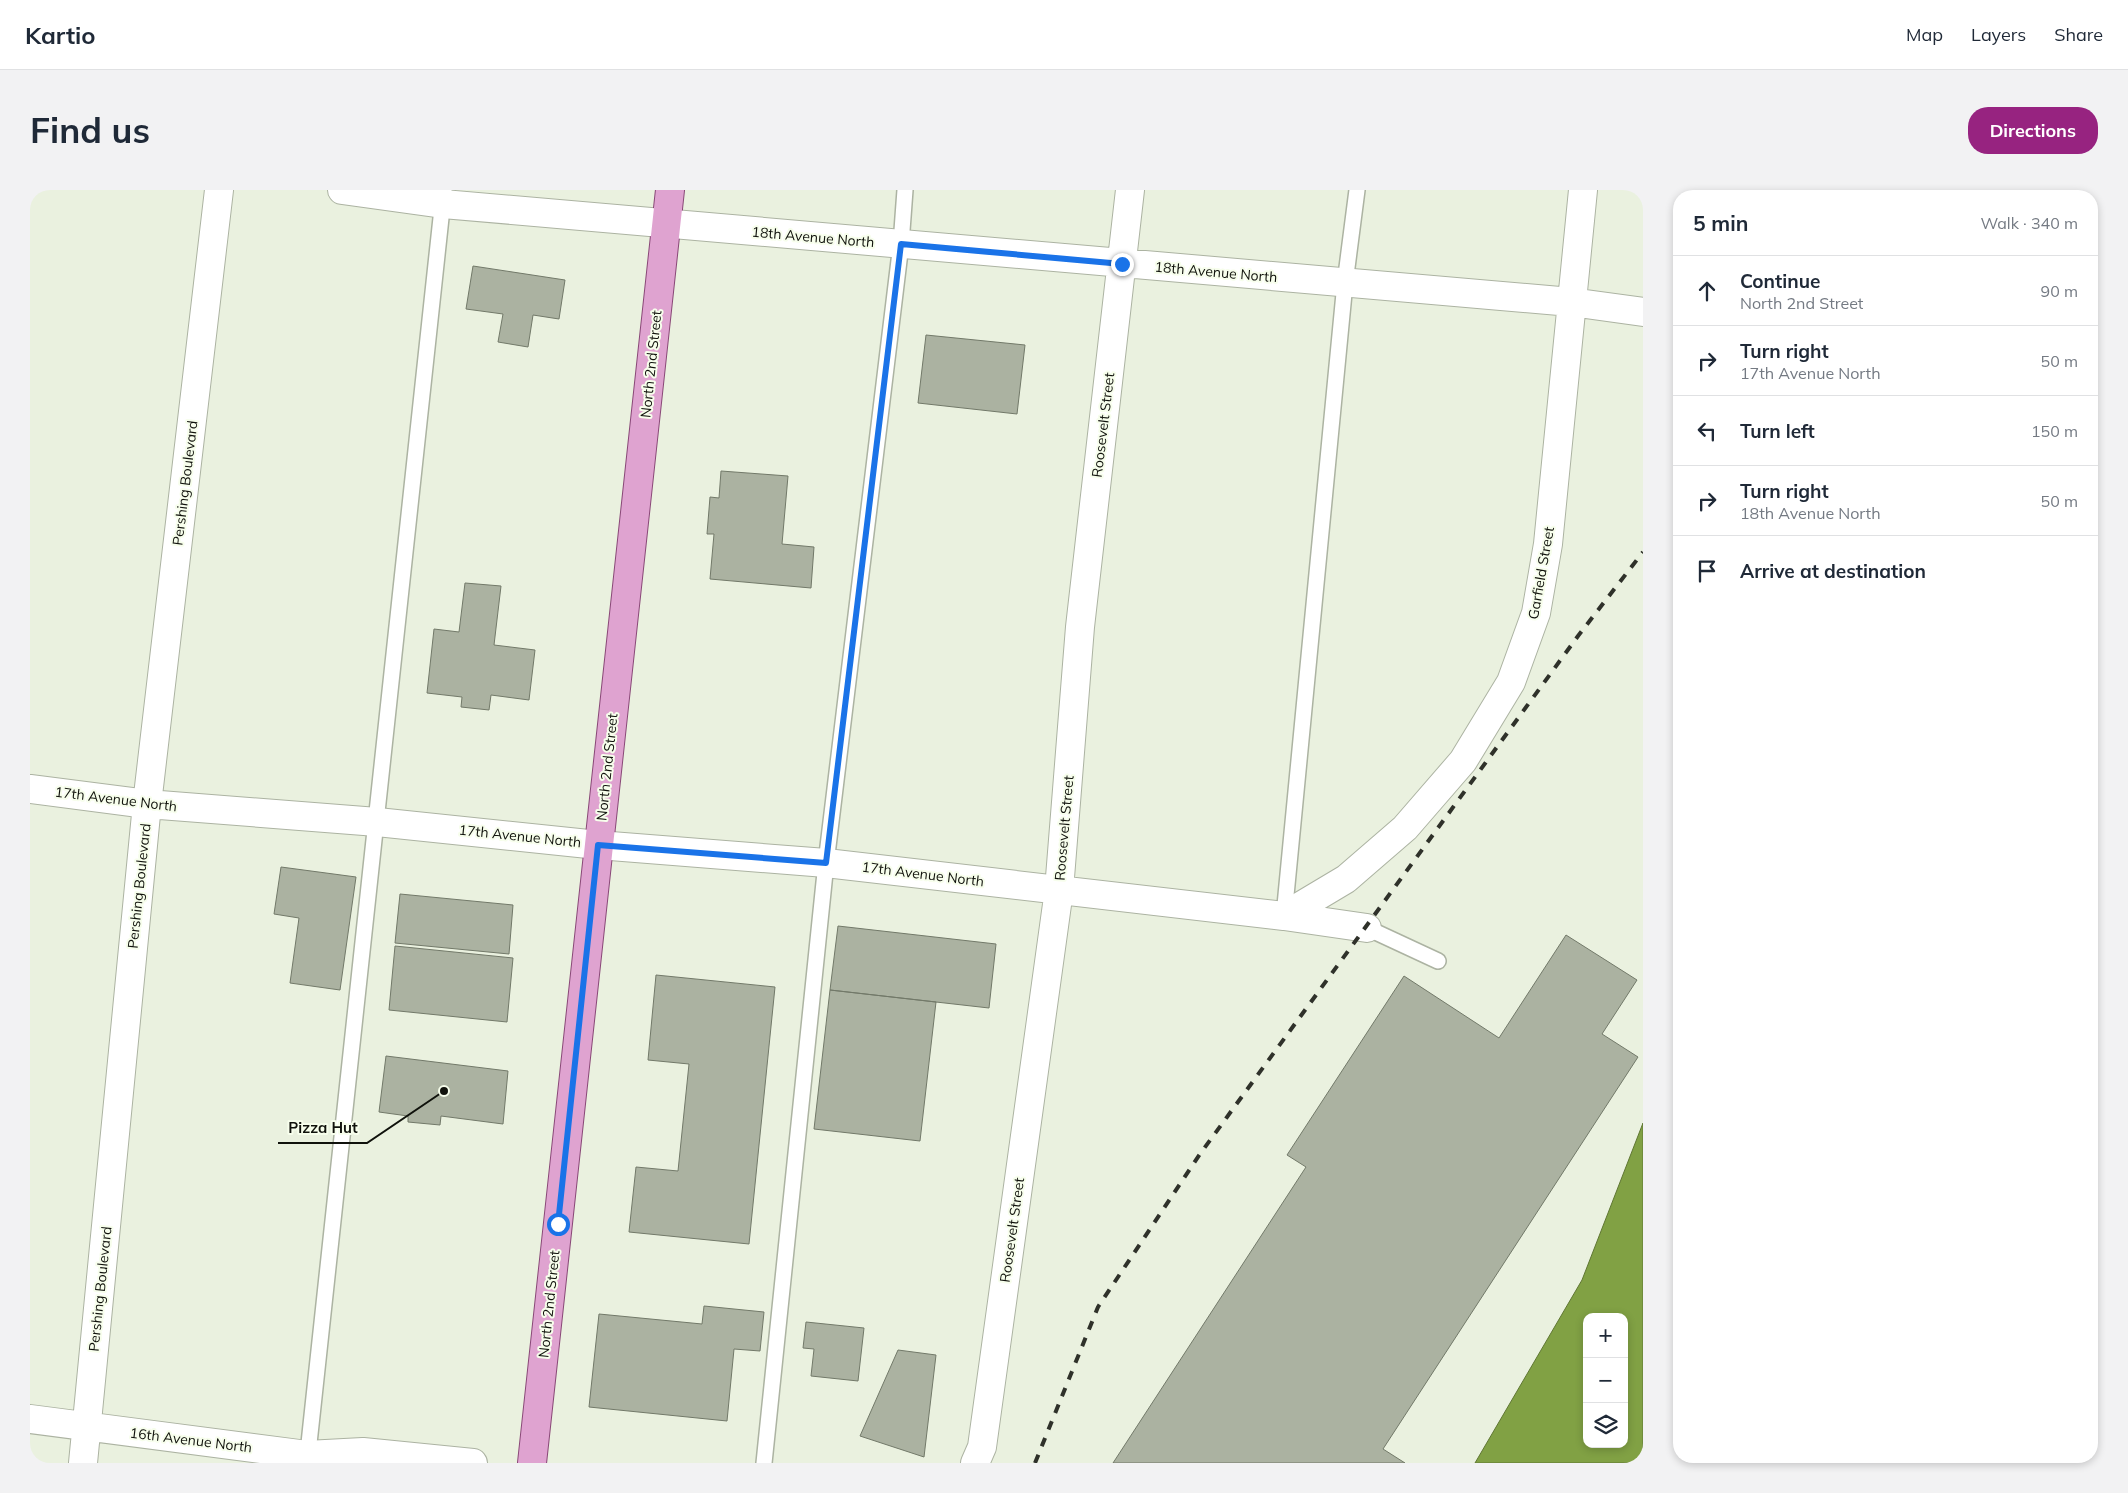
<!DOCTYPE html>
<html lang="en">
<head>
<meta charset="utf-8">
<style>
  :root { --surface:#fff; --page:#f2f2f3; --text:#1f2937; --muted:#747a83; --line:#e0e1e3; --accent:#972380 }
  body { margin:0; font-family:Mulish,sans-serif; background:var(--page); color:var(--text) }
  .controls { position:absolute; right:15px; bottom:15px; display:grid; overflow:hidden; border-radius:10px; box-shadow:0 2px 8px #0003 }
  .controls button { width:45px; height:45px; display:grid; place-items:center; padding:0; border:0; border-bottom:1px solid var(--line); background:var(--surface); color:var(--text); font:25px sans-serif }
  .stop { position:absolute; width:15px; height:15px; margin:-11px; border:4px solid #1a73e8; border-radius:50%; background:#fff }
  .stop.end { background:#1a73e8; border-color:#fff; box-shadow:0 1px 5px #0008 }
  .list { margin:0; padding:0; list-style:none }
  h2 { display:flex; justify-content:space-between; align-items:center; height:65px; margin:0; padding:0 20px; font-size:21px }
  h2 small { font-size:16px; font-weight:400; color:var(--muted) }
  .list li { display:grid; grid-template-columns:32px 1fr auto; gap:15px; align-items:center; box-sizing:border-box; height:70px; padding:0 20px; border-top:1px solid var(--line) }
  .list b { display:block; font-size:19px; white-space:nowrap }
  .list p { margin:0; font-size:16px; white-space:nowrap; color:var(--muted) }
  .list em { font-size:16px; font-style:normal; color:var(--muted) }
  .icon { flex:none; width:28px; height:28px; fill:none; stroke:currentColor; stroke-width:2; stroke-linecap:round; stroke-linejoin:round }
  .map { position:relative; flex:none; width:1613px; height:1273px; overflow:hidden; border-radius:20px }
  header { display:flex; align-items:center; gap:30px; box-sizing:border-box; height:70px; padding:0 25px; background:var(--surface); border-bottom:1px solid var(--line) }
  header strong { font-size:24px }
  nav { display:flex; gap:28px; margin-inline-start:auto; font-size:18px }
  .intro { display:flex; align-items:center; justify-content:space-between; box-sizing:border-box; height:120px; padding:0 30px }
  h1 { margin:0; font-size:35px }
  .button { padding:12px 22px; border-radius:20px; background:var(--accent); color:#fff; font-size:18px; font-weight:700 }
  main { display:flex; gap:30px; padding:0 30px }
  aside { flex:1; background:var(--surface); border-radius:20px; box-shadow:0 2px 8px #0003 }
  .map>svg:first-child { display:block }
  .water { fill:#81a144; stroke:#5f7633; fill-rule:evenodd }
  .building { fill:#abb2a1; stroke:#727969 }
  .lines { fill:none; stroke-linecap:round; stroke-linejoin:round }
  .service-casing { stroke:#acb3a2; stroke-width:18 }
  .minor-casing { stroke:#acb3a2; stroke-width:30 }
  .primary-casing { stroke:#894877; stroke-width:30 }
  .service { stroke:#fff; stroke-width:15 }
  .minor { stroke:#fff; stroke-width:28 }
  .primary { stroke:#dfa3d0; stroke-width:28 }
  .rail { stroke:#2f312a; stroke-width:4; stroke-dasharray:9 9; stroke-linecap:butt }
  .route { stroke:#1a73e8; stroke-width:6 }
  .labels { text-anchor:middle; stroke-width:4; stroke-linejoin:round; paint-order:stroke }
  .street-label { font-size:14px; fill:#10120c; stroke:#f7feec }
  .leader { fill:none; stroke:#10120c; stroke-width:2 }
  .callout-dot { fill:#10120c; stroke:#f7feec; stroke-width:2 }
  .callout-label { font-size:15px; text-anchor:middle; font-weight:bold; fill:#10120c; stroke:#f7feec; stroke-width:4; stroke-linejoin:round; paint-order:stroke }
</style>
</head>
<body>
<header>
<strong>Kartio</strong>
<nav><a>Map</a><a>Layers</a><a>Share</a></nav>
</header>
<div class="intro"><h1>Find us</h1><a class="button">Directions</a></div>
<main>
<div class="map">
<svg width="1613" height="1273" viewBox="0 0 1613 1273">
  <rect width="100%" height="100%" fill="#eaf1df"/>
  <!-- water -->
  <path class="water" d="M1613 933V1273H1445L1552 1090ZM1557 1127H1594V1254H1557Z"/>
  <!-- building -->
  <path class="building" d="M443 76 535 90 529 129 503 125 498 157 468 152 473 124 436 119Z
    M896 145 995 155 987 224 888 213Z
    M691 281 758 286 752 354 784 357 781 398 680 389 684 344H677L680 307 689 308Z
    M435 393 471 396 464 455 505 460 499 510 461 505 459 520 431 517 432 507 397 503 404 439 429 442Z
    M251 677 326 687 310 800 260 793 269 728 244 724Z
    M370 704 483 715 479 764 365 753Z
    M808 736 966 754 959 818 800 800Z
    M1536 745 1607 790 1572 844 1608 867 1353 1259 1375 1273H1083L1276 977 1257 965 1374 786 1469 848Z
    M365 756 483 768 477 832 359 820Z
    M626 785 745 797 719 1054 599 1042 606 977 648 981 659 874 618 870Z
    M800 800 906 812 890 951 784 939Z
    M356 866 478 881 473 934 411 926 410 935 378 932V926L349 922Z
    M674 1116 734 1122 730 1161 704 1159 697 1231 559 1217 569 1124 672 1134Z
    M776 1132 834 1138 828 1191 781 1186 784 1159 773 1158Z
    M868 1160 906 1165 894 1267 830 1246Z"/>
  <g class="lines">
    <defs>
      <path id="service" d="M1254 726 1315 93 1327 0
        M1337 738 1408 771
        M277 1272 414 0
        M734 1273 796 673 871 54 875 0"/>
      <path id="minor" d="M312 0 413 14 1541 112 1613 122
        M0 599 117 614 347 632 568 655 796 673 1254 726 1337 738
        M1254 726 1316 689 1375 638 1433 571 1481 492 1506 423 1518 354 1553 0
        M0 1229 277 1265 333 1262 443 1273
        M53 1273 117 614 189 0
        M945 1273 952 1257 1029 700 1050 437 1100 0"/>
      <path id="primary" d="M502 1273 640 0"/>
    </defs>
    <!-- service casing -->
    <use href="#service" class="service-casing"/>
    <!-- minor casing -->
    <use href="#minor" class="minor-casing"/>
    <!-- primary casing -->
    <use href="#primary" class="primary-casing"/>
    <!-- service -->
    <use href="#service" class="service"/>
    <!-- minor -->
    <use href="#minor" class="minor"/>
    <!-- primary -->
    <use href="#primary" class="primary"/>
    <!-- rail -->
    <path class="rail" d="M1005 1273 1068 1117 1170 964 1548 446 1613 362"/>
  </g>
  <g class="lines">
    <!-- route -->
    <path class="route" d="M528 1034 568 655 796 673 871 54 1092 74"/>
  </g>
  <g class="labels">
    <!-- street labels -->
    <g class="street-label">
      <text transform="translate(783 47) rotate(5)" y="5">18th Avenue North</text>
      <text transform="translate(1186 82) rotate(5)" y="5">18th Avenue North</text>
      <text transform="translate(621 174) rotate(-84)" y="5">North 2nd Street</text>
      <text transform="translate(1073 235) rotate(-83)" y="5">Roosevelt Street</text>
      <text transform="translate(155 293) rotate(-83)" y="5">Pershing Boulevard</text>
      <text transform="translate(1511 383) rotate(-80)" y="5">Garfield Street</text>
      <text transform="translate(577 577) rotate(-84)" y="5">North 2nd Street</text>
      <text transform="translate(86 609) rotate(7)" y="5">17th Avenue North</text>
      <text transform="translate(1034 638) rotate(-85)" y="5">Roosevelt Street</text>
      <text transform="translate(490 646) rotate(6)" y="5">17th Avenue North</text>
      <text transform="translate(893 684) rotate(7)" y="5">17th Avenue North</text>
      <text transform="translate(109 696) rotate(-84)" y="5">Pershing Boulevard</text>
      <text transform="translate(982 1040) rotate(-82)" y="5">Roosevelt Street</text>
      <text transform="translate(70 1099) rotate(-84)" y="5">Pershing Boulevard</text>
      <text transform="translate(519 1114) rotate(-84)" y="5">North 2nd Street</text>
      <text transform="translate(161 1250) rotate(7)" y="5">16th Avenue North</text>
    </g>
  </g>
  <!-- callouts -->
  <path class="leader" d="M414 901L337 953H248"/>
  <circle class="callout-dot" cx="414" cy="901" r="5"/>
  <g class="callout-label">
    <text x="293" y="943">Pizza Hut</text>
  </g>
</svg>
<div class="controls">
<button>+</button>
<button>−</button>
<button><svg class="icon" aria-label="layers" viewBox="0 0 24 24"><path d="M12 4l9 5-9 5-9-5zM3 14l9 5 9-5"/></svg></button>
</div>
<div class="stop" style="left:528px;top:1034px"></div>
<div class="stop end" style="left:1092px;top:74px"></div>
</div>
<aside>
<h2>5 min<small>Walk · 340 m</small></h2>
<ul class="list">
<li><svg class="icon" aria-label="ahead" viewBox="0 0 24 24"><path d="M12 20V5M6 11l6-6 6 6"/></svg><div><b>Continue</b><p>North 2nd Street</p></div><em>90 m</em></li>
<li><svg class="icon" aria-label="right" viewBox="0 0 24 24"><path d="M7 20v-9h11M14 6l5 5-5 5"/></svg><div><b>Turn right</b><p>17th Avenue North</p></div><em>50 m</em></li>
<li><svg class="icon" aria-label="left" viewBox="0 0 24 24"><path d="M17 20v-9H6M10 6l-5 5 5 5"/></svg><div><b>Turn left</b></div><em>150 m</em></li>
<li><svg class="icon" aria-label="right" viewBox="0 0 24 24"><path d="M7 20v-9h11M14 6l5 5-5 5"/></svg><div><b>Turn right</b><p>18th Avenue North</p></div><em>50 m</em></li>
<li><svg class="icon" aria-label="arrive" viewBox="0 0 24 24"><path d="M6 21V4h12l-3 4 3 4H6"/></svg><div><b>Arrive at destination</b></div></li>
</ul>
</aside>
</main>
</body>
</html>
